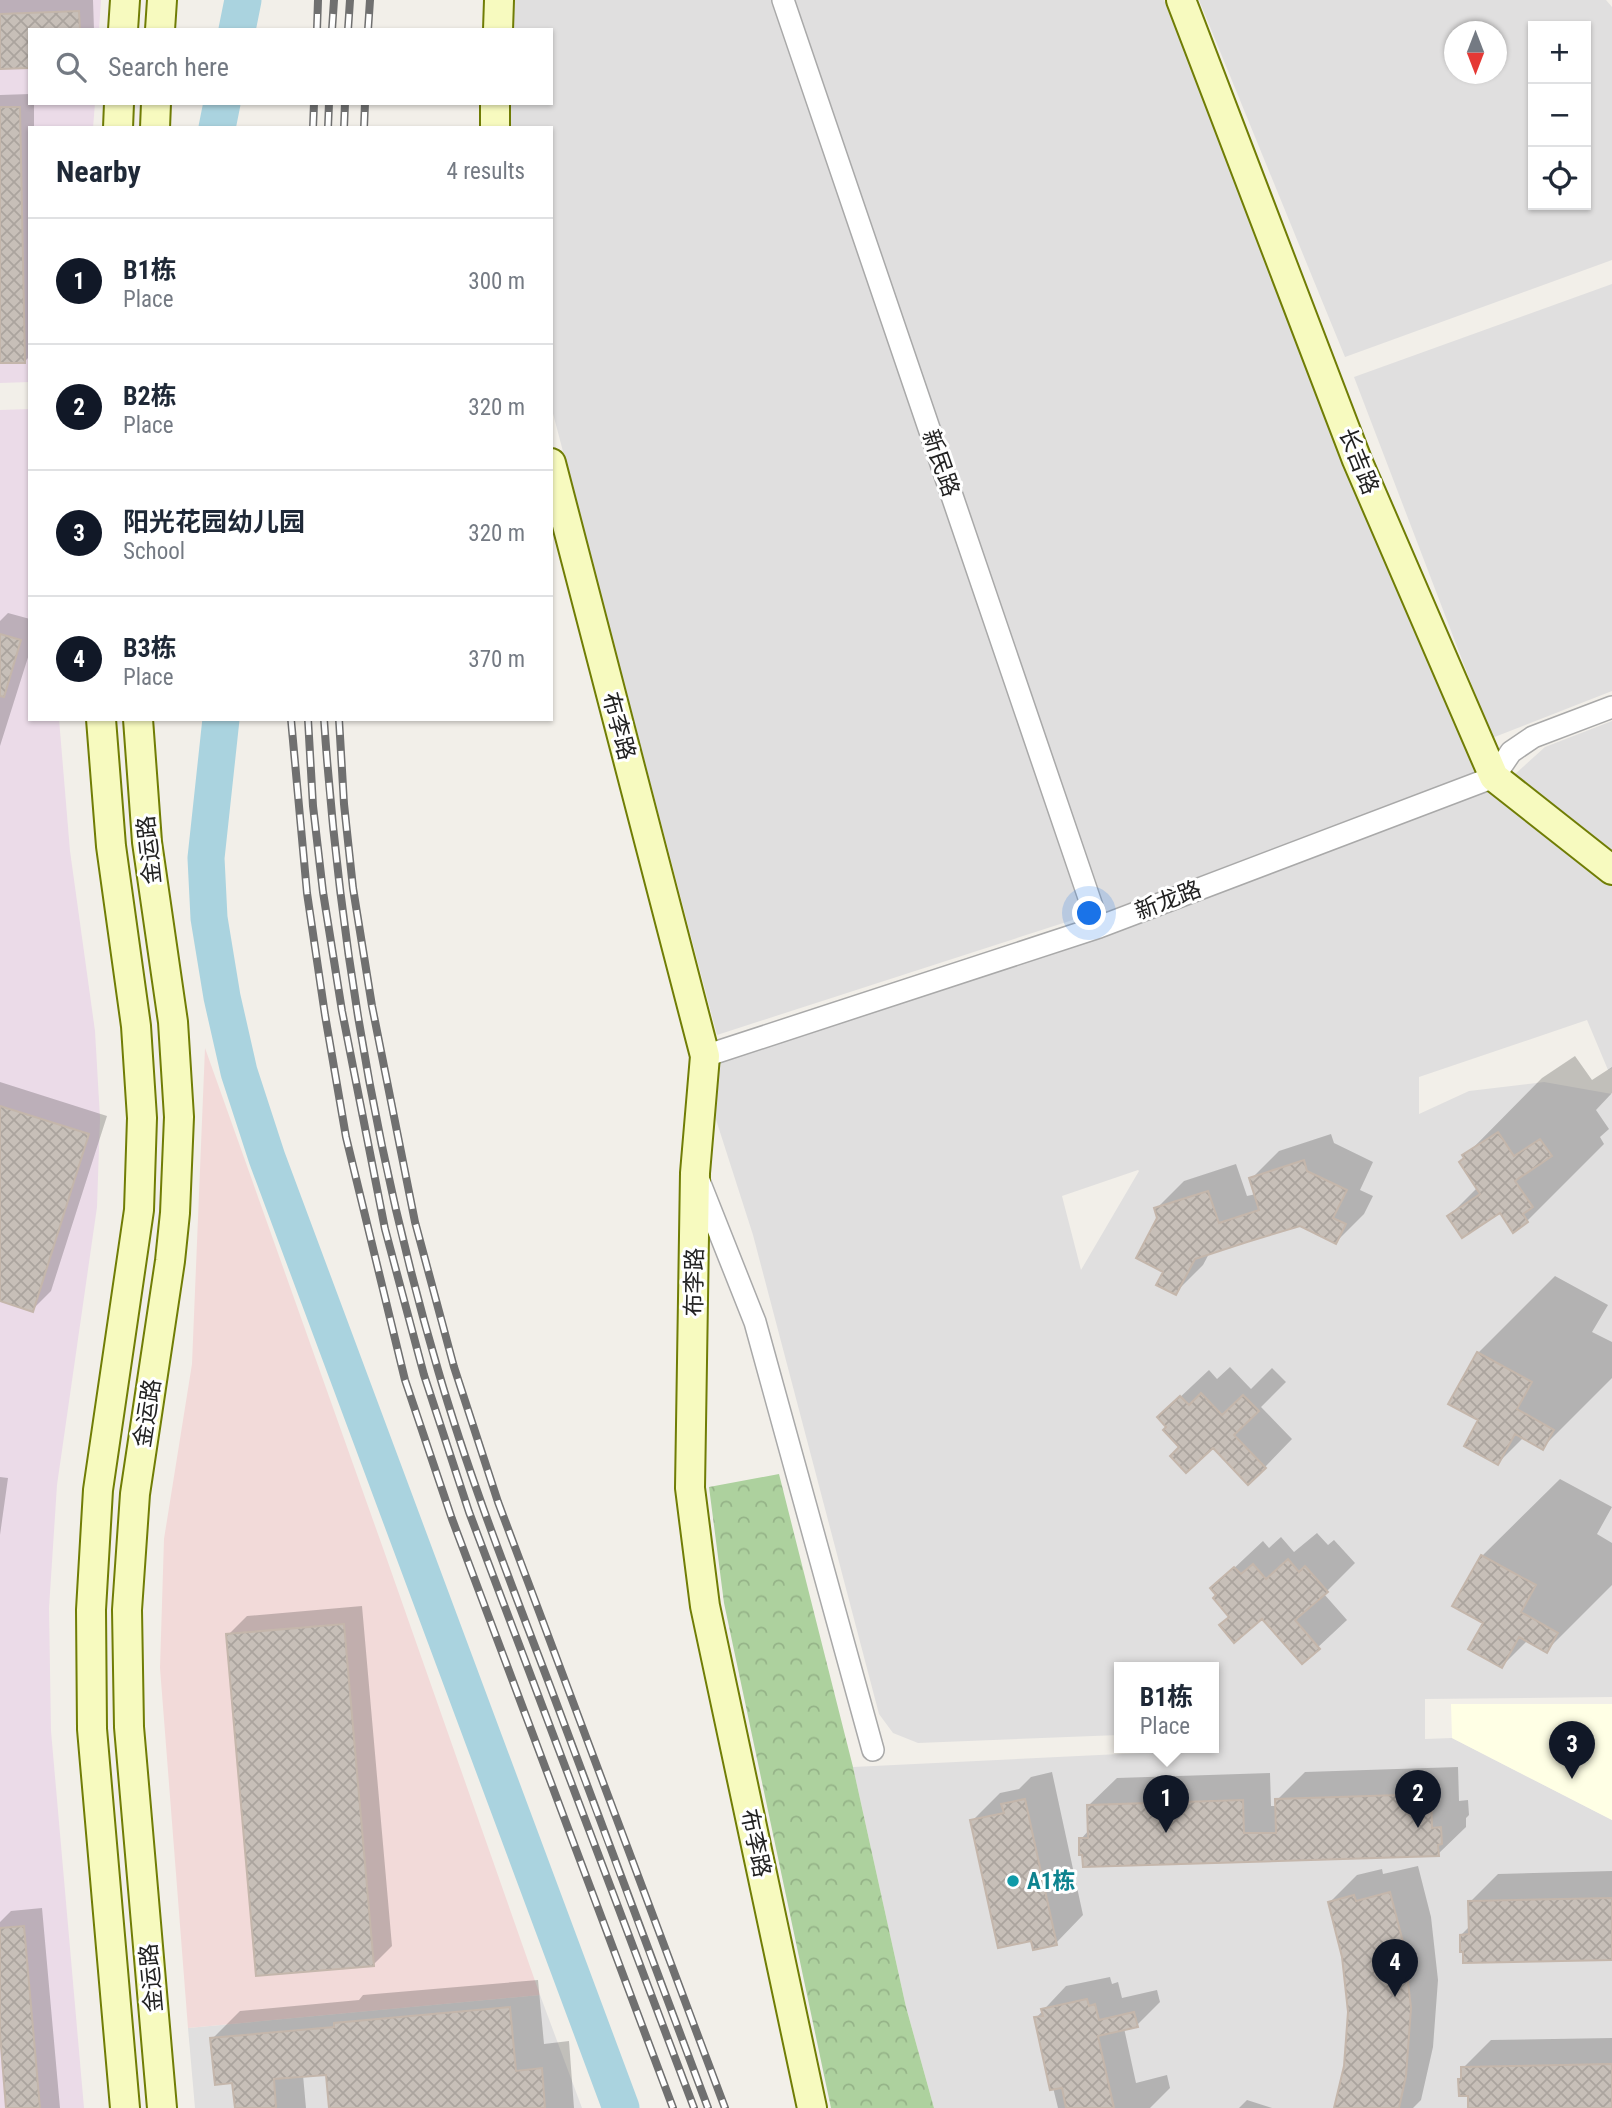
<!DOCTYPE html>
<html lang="en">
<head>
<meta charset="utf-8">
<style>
  :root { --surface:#fff; --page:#f2f2f3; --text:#1f2937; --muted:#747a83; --line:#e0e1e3; --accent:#111827 }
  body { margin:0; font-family:"Roboto Condensed","Noto Sans SC",sans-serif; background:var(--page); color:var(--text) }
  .controls { position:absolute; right:21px; top:21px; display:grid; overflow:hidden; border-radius:0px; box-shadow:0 2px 5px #0004 }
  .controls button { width:63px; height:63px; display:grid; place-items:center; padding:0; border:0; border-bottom:2px solid var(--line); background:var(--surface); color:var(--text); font:35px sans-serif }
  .compass { position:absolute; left:1444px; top:21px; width:63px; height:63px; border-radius:50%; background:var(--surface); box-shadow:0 2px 5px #0004; rotate:180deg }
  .you { position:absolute; left:1090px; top:914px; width:24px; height:24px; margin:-18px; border:5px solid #fff; border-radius:50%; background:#1a73e8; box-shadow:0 0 0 10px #1a73e833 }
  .badge { display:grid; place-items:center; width:46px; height:46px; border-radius:50%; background:var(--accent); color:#fff; font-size:23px; font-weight:700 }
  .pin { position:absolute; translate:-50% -58px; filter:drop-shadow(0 2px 4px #0008) }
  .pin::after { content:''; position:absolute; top:37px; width:24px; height:21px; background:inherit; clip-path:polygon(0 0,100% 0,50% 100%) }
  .popup { position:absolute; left:1114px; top:1662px; width:105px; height:91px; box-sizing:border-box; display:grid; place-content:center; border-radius:0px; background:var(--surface); filter:drop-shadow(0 2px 5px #0005); font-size:23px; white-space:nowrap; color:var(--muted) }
  .popup b { font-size:26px; color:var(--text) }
  .popup::after { content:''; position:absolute; left:50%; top:100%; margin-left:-14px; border:14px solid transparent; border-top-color:var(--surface) }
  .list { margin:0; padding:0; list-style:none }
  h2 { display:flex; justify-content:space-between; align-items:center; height:91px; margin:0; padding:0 28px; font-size:30px }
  h2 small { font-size:23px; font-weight:400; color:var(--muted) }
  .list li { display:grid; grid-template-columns:46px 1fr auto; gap:21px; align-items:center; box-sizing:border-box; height:126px; padding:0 28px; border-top:2px solid var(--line) }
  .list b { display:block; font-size:26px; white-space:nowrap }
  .list p { margin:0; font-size:23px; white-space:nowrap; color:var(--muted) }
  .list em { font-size:23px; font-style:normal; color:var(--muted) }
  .icon { flex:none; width:38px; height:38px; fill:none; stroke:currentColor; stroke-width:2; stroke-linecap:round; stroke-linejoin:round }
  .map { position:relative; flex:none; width:1612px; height:2108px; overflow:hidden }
  .search { position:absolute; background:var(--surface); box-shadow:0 2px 5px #0004; left:28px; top:28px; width:525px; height:77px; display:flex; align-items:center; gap:18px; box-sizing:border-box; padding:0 24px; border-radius:0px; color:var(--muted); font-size:26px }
  .panel { position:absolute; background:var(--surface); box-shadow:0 2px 5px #0004; left:28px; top:126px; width:525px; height:595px; border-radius:0px }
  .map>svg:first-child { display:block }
  .residential { fill:#e0dfdf; fill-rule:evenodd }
  .commercial { fill:#f2dad9 }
  .industrial { fill:#ebdbe8 }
  .education { fill:#ffffe5 }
  .forest { fill:url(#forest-crowns) }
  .shadow { fill:#0003 }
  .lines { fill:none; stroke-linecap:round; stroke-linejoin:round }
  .river { stroke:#aad3df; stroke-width:37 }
  .building { fill:url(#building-cross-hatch); stroke:#c4b6ab; stroke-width:2 }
  .street-casing { stroke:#a9a9a9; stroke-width:24 }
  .secondary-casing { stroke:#707d05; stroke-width:32 }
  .street { stroke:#fff; stroke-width:21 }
  .secondary { stroke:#f7fabf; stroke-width:28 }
  .rail-casing { stroke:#707070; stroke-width:8 }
  .rail { stroke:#fff; stroke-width:5; stroke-dasharray:16; stroke-linecap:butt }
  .culture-dot { fill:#0f9aa8; stroke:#fff; stroke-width:2.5 }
  .labels { text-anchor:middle; stroke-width:6; stroke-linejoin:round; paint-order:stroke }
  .street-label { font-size:23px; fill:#222; stroke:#fff }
  .culture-label { font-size:23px; font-weight:bold; fill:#0d838f; stroke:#fff; text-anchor:start }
</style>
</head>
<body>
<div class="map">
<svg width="1612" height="2108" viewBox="0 0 1612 2108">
  <defs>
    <pattern id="forest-crowns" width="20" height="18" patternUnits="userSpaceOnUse" patternTransform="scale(1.75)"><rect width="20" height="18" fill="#add19e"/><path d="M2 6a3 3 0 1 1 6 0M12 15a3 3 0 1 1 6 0" fill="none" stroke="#95b388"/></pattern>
    <pattern id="building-cross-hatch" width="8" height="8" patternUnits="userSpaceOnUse" patternTransform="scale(1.75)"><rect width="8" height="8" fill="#c7bfb8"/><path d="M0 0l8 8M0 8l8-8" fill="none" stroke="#aba49e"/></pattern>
  </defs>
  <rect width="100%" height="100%" fill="#f2efe9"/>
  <!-- residential -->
  <path class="residential" d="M508 0H771L1085 916 717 1035 551 406V128H504L505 103H551V30H507Z
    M793 0H1164L1476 772 1105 912Z
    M1199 0H1606L1612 7V260L1345 357ZM1533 26H1586V205H1533ZM1454 32H1496V74H1454Z
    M1612 284V691L1492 738 1354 377Z
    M1612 721V856L1514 775 1545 747Z
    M1492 788 1612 884V1068L1608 1070 1587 1020 1419 1077V1114L1469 1091 1544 1082 1612 1094V1697L1425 1699V1739L1452 1738 1612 1820V2108H934L906 2007 853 1767 1203 1750V1747H1213V1667H1119V1735L918 1743 893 1733 879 1714 753 1235 711 1104 712 1063ZM1138 1170 1139 1171 1081 1270 1062 1196Z
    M540 1995 582 2108H195L188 2028Z"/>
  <!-- commercial -->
  <path class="commercial" d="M205 1048 384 1551 540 1995 188 2028 160 1668 164 1539 192 1364Z"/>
  <!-- industrial -->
  <path class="industrial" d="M0 0H101L99 30H30V103H95L93 128H30V382L0 383Z
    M30 409V719H59L70 851 95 1031 100 1118 97 1207 57 1485 49 1608 51 1731 84 2108H0V410Z"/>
  <!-- education -->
  <path class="education" d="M1451 1704H1612V1820L1452 1738Z"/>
  <!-- forest -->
  <path class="forest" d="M779 1474 853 1767 906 2007 934 2108H831L724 1603 709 1487Z"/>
  <!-- shadow -->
  <path class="shadow" d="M0 0H93L94 30H30L0 67Z
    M30 94V103H34V128H30V356L25 361 0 362V95Z
    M8 613 30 619V651L0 746V621Z
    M1575 1056 1592 1080 1612 1067V1093L1596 1110 1609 1129 1600 1137 1604 1144 1527 1221 1500 1211 1449 1216 1478 1187 1465 1156 1542 1078Z
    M0 1082 107 1116 51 1291 32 1310 0 1300Z
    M1331 1134 1334 1143 1373 1162 1360 1190 1373 1196 1364 1214 1336 1242 1300 1224 1210 1252 1203 1265 1175 1293 1165 1271 1156 1209 1184 1181 1236 1164 1247 1196 1256 1194 1251 1179 1279 1151Z
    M1555 1276 1608 1305 1592 1332 1612 1342V1378L1543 1447 1524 1437 1498 1463 1481 1420 1478 1353Z
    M1230 1367 1251 1389 1272 1368 1286 1382 1261 1407 1292 1439 1265 1467 1213 1445 1182 1447 1159 1417 1209 1370 1217 1379Z
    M0 1477 8 1478 0 1535Z
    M1560 1479 1612 1507 1597 1534 1612 1543V1585L1547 1650 1528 1640 1502 1666 1485 1622 1482 1556Z
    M1317 1533 1328 1545 1334 1540 1355 1563 1324 1594 1347 1620 1302 1662 1262 1617 1230 1616 1213 1588 1263 1541 1269 1548 1281 1537 1294 1552Z
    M362 1606 392 1946 373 1965 228 1635 247 1616Z
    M1458 1767 1459 1801 1468 1800 1469 1815 1466 1818V1827L1438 1854 1081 1839 1089 1830V1805L1117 1778 1270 1773 1271 1806H1277V1800L1305 1772Z
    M1052 1772 1083 1915 1056 1943 972 1821 1000 1793 1019 1789 1031 1777Z
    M1418 1866 1431 1917 1438 1980 1433 2047 1421 2100 1413 2108H1336L1346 2066 1349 2012 1344 1957 1329 1903 1357 1875 1382 1869 1383 1874Z
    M1612 1871V1958L1461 1935 1470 1926V1902L1498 1874Z
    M42 1908 60 2108H8L0 2014V1922L11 1911Z
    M1110 1977 1112 1984 1118 1982 1122 1998 1157 1990 1160 2002 1137 2025 1124 2028 1136 2083 1167 2075 1170 2088 1150 2108H1058L1036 2018 1066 1986Z
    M538 1980 544 2044 569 2041 574 2108H331L328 2073 303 2075 306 2108H236L234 2081 212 2039 240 2011 359 2000 363 1995Z
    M1612 2038V2108H1470V2094L1463 2077V2068L1491 2040Z
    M1247 2100 1272 2108H1239Z"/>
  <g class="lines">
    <!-- river -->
    <path class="river" d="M237 30 243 0
      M217 128 222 103
      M221 719 206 858 209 918 222 997 239 1072 267 1158 621 2108"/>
  </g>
  <!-- building -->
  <path class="building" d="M79 11 80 30H30V68L0 69V14Z
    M0 107H20L25 363H0Z
    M0 634 21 640 4 697 0 696Z
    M0 1106 89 1134 33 1312 0 1301Z
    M1498 1132 1514 1156 1540 1139 1552 1156 1515 1181 1533 1207 1523 1214 1528 1222 1513 1233 1500 1213 1462 1238 1447 1216 1480 1194 1459 1162 1464 1158 1462 1155Z
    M1304 1160 1307 1171 1347 1190 1333 1218 1346 1224 1336 1244 1300 1226 1247 1242 1195 1259 1176 1295 1156 1285 1163 1272 1136 1258 1157 1218 1154 1208 1208 1191 1219 1223 1259 1210 1249 1178Z
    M1477 1352 1532 1382 1517 1409 1554 1430 1543 1450 1515 1434 1498 1465 1464 1446 1478 1420 1448 1404Z
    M1201 1393 1222 1415 1243 1395 1259 1411 1234 1435 1266 1468 1248 1485 1213 1448 1186 1473 1170 1456 1179 1447 1163 1430 1166 1427 1157 1417 1180 1396 1189 1405Z
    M1481 1555 1536 1585 1521 1612 1558 1633 1547 1653 1519 1637 1502 1668 1468 1649 1483 1623 1452 1606Z
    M1288 1559 1299 1572 1305 1566 1328 1592 1295 1620 1320 1649 1302 1664 1262 1619 1234 1643 1219 1625 1229 1617 1213 1598 1216 1595 1210 1588 1234 1567 1241 1574 1253 1564 1266 1579Z
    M344 1624 374 1966 256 1976 226 1634Z
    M1431 1794 1432 1828 1441 1827 1442 1844 1438 1845 1439 1856 1083 1867 1082 1855H1079V1838H1088L1087 1805 1243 1800 1244 1833H1276L1275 1799Z
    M1025 1799 1057 1945 1033 1950 1031 1941 998 1948 970 1820 1004 1813 1001 1804Z
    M1390 1892 1404 1946 1411 2008 1406 2076 1399 2108H1334L1344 2066 1348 2012 1342 1957 1328 1902 1354 1895 1356 1901Z
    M1612 1898V1960L1463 1963V1952H1460V1935L1469 1934 1468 1901Z
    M24 1926 40 2108H6L0 2034V1928Z
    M1087 1999 1089 2006 1095 2004 1099 2020 1134 2012 1138 2027 1098 2036 1114 2108H1066L1062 2088 1050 2090 1034 2017 1043 2016 1041 2009Z
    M510 2007 516 2071 542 2068 545 2108H329L326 2075 274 2079 276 2108H235L232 2083 215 2085 210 2038 334 2027V2023Z
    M1612 2064V2108H1468V2096H1459L1458 2079H1461V2067Z"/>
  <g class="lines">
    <defs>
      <path id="street" d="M783 0 1099 927
        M705 1056 1099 927 1494 777 1511 752 1533 737 1612 707
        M699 1181 755 1322 873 1750"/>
      <path id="secondary" d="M1181 0 1357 460 1494 777 1612 870
        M123 30 125 0
        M160 30 162 0
        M498 30 499 0
        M118 128 119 103
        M155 128 156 103
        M495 128V103
        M551 463 705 1056 695 1173 690 1488 705 1606 812 2108
        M101 719 111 846 136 1026 142 1118 139 1210 98 1490 91 1610 92 1729 125 2108
        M138 719 147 842 173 1022 179 1117 175 1213 170 1261 135 1494 127 1610 129 1727 162 2108"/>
    </defs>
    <!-- street casing -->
    <use href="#street" class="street-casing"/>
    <!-- secondary casing -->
    <use href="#secondary" class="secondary-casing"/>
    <!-- street -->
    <use href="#street" class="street"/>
    <!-- secondary -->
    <use href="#secondary" class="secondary"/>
    <defs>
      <path id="rail" d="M317 30 318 0
        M332 30 334 0
        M348 30 350 0
        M368 30 370 0
        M313 128 314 103
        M328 128 329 103
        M344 128 345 103
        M364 128 365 103
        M291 719 307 893 325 1015 346 1137 405 1380 452 1519 673 2108
        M308 719 313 806 323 892 342 1011 385 1229 424 1375 469 1512 694 2108
        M324 719C339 939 376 1159 438 1370 469 1477 510 1581 550 1686 602 1826 655 1967 708 2108
        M339 719 344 804 353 888 372 1006 415 1222 454 1367 498 1502 725 2108"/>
    </defs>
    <!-- rail casing -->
    <use href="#rail" class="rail-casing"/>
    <!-- rail -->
    <use href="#rail" class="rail"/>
  </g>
  <!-- markers -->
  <circle class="culture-dot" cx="1013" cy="1881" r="7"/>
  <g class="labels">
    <!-- street labels -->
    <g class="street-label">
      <text transform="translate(1359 461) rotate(68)" y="8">长吉路</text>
      <text transform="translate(941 463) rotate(71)" y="8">新民路</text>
      <text transform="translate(619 726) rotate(75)" y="8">布李路</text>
      <text transform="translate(149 850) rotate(-96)" y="8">金运路</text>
      <text transform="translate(1168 900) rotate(-21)" y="8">新龙路</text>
      <text transform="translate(694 1282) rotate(-89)" y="8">布李路</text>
      <text transform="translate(147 1413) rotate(-81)" y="8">金运路</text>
      <text transform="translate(756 1843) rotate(78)" y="8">布李路</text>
      <text transform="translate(151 1978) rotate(-95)" y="8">金运路</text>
    </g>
    <!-- culture labels -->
    <g class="culture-label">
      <text x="1027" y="1889">A1栋</text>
    </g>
  </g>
</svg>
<div class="controls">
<button>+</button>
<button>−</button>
<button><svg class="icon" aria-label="locate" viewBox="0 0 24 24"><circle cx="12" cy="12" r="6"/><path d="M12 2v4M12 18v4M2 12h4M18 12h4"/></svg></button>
</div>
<svg class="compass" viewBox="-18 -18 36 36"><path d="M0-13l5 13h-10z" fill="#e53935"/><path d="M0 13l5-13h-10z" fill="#747a83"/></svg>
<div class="you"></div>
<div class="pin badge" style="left:1166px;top:1833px">1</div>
<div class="popup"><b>B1栋</b>Place</div>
<div class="pin badge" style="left:1418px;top:1828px">2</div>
<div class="pin badge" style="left:1572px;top:1779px">3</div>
<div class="pin badge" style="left:1395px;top:1997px">4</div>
<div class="search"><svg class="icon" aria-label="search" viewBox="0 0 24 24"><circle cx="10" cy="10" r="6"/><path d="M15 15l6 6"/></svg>Search here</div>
<section class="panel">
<h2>Nearby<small>4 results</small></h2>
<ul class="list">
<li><span class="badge">1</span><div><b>B1栋</b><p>Place</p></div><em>300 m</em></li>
<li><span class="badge">2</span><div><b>B2栋</b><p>Place</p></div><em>320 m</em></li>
<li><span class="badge">3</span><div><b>阳光花园幼儿园</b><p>School</p></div><em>320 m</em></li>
<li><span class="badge">4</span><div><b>B3栋</b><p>Place</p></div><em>370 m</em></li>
</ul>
</section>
</div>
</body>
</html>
